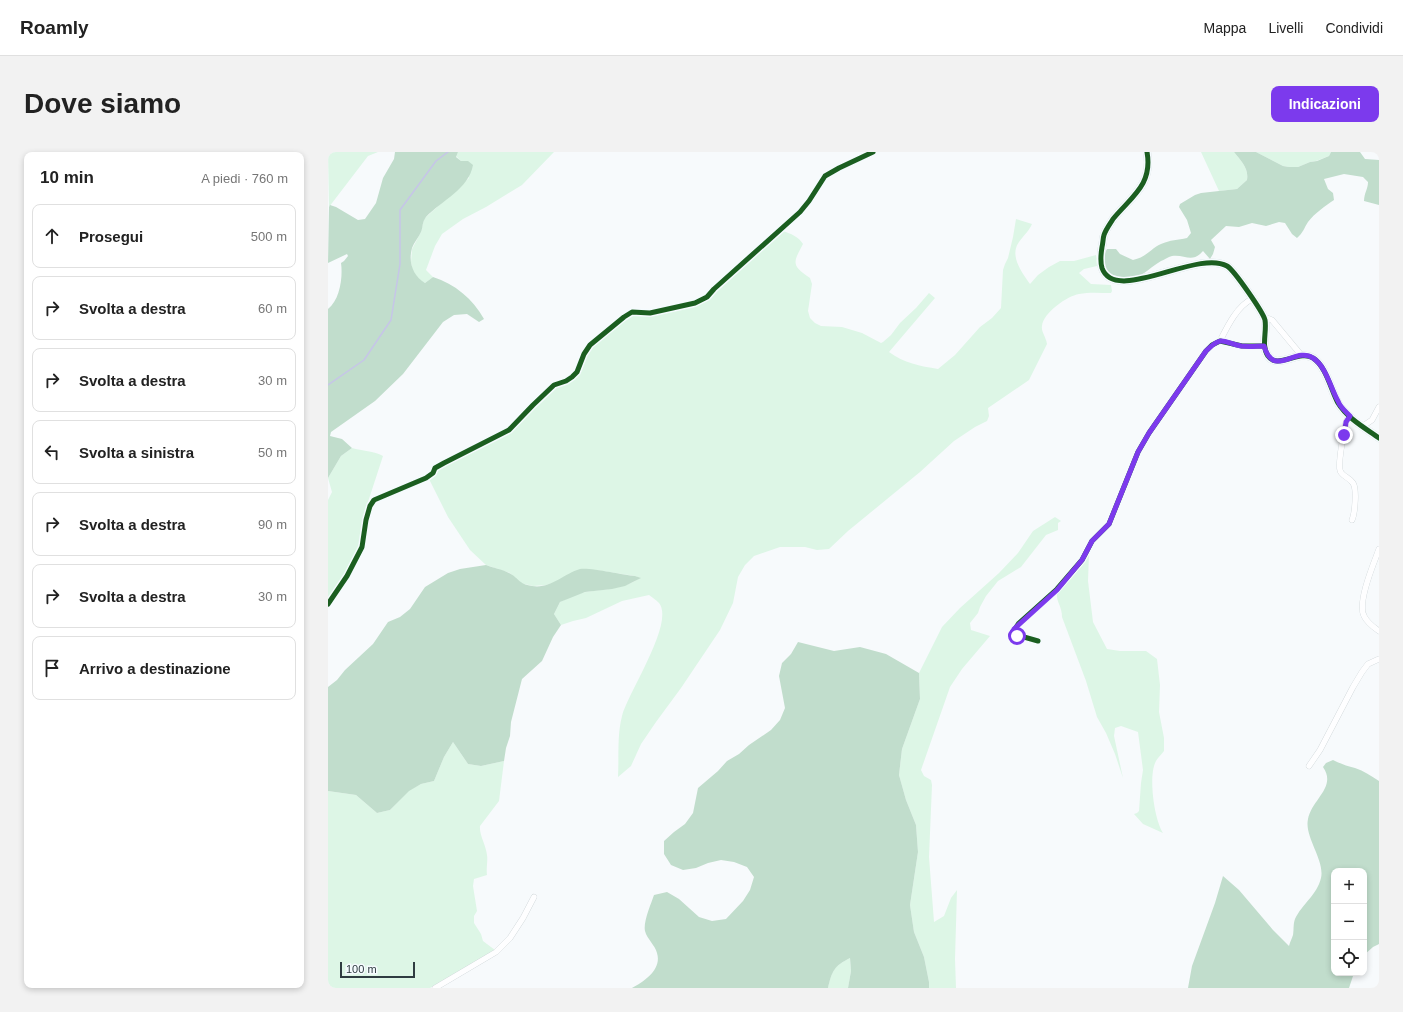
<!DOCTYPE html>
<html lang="it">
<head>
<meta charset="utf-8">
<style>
  :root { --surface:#fff; --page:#f2f2f2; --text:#222; --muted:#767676; --line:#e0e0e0; --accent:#7c3aed }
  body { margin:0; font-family:Helvetica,sans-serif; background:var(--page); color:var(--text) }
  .controls { position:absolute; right:12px; bottom:12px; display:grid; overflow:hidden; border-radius:8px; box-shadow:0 2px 6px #0003 }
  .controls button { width:36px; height:36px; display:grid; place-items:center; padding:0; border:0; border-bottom:1px solid var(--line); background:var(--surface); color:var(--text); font:20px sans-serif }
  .scale { position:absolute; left:12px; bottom:10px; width:75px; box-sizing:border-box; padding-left:4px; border:2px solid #2f3c41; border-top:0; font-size:11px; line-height:14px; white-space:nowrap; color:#2f3c41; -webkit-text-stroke:3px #f5fbfe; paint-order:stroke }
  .stop { position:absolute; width:12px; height:12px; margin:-9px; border:3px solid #7c3aed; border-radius:50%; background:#fff }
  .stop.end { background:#7c3aed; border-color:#fff; box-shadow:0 1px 4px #0008 }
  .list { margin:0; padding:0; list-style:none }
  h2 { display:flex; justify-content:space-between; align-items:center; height:52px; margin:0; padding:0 16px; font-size:17px }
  h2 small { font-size:13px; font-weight:400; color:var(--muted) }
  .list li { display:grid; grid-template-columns:26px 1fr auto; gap:12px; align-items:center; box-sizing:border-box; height:64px; margin:0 8px 8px; padding:0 8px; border:1px solid var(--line); border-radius:8px }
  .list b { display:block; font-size:15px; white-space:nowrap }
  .list em { font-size:13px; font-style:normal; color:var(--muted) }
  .icon { flex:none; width:22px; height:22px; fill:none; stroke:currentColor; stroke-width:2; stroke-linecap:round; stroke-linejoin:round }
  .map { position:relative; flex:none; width:1051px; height:836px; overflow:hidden; border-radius:8px }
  header { display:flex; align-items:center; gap:24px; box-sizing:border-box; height:56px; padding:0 20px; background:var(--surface); border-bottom:1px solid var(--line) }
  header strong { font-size:19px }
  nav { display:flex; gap:22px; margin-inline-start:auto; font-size:14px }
  .intro { display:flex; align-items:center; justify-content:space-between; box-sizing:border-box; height:96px; padding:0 24px }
  h1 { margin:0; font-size:28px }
  .button { padding:10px 18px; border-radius:8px; background:var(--accent); color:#fff; font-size:14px; font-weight:700 }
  main { display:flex; gap:24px; padding:0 24px }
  aside { flex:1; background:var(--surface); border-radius:8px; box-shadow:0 2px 6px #0003 }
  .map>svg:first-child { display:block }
  .green { fill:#ddf6e6 }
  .forest { fill:#c1ddcc }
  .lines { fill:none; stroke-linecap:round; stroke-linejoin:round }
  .stream { stroke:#c6c5e8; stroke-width:1.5 }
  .minor-casing { stroke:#c7cfd2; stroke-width:6 }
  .tertiary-casing { stroke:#c7cfd2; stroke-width:8 }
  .minor { stroke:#fefeff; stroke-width:5.5 }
  .tertiary { stroke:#fefeff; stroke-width:7 }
  .cycleway-casing { stroke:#f5fbfe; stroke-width:8 }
  .cycleway { stroke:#1b5e20; stroke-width:5 }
  .route { stroke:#7c3aed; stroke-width:5 }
</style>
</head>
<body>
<header>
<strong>Roamly</strong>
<nav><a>Mappa</a><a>Livelli</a><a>Condividi</a></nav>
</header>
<div class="intro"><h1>Dove siamo</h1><a class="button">Indicazioni</a></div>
<main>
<aside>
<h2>10 min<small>A piedi · 760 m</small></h2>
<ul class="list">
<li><svg class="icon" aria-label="ahead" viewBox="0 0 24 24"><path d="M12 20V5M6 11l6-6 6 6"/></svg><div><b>Prosegui</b></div><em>500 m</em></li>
<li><svg class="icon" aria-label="right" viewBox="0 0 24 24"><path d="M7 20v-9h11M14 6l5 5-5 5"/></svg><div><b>Svolta a destra</b></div><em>60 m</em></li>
<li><svg class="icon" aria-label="right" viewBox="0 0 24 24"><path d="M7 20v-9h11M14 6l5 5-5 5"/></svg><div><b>Svolta a destra</b></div><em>30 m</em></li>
<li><svg class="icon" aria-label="left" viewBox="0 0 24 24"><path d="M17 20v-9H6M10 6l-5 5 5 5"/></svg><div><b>Svolta a sinistra</b></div><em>50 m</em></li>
<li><svg class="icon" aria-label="right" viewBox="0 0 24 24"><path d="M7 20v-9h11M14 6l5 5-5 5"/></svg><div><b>Svolta a destra</b></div><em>90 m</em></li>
<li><svg class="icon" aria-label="right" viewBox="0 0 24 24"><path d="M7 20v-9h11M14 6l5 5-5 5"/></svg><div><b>Svolta a destra</b></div><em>30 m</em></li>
<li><svg class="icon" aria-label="arrive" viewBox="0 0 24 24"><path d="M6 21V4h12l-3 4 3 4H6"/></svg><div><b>Arrivo a destinazione</b></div></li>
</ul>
</aside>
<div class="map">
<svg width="1051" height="836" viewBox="0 0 1051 836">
  <rect width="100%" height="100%" fill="#f7fafc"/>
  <!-- green -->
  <path class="green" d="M0 0H50L40 4 1 55Z
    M130 0H226L194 33 158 55 135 67 114 82 107 94 98 118 105 125 97 131 91 128 87 122 84 117 83 110 84 97 93 80 96 67 141 26 133 9 128 4Z
    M873 0H906C913 9 921 16 919 28L909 37 891 39Z
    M928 0H1003L1001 4 988 9 982 10 970 15H961L955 14Z
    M688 67 704 72C701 79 696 83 691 90 681 104 694 120 702 132L710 123 721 115 732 109H746L768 103 769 114 756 117 751 121 763 132 783 133 784 139 783 141C772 141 761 140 751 142 739 144 715 161 714 174 713 180 718 185 719 192L701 228 660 256 661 264 659 269 647 275 626 289 592 320 520 379 501 397 489 398 477 395H452L426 404 417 413 410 425 405 451 392 478 353 536 328 570 313 592 303 614 290 625C291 605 289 583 294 564 300 540 347 471 331 451 328 448 324 445 321 443L294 449 258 466 245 469 233 473 226 462 232 450C240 446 249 441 258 440 277 437 296 437 312 426L307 424 267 418 242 422 231 429 218 433 205 434 192 431 182 421 158 413 142 398 120 365 101 327 109 318 182 281 204 256 228 234 241 230 264 193 302 164 373 150 455 79C463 82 470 84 475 92 465 111 463 113 482 126L484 132 480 159 482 166 487 171 493 174 514 175 534 181 553 191 555 190 563 183 572 171 588 156 601 141 607 146 561 200C576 211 592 214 610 217L627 203 652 175 664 166 673 156 675 118 677 112 680 106 685 85Z
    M24 296C34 299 46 299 55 304L39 353 30 396 14 429 0 448V348L4 340 0 326 13 304Z
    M727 365 733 369 730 371V378L718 383 693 415 670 429 658 444 652 455 650 461 642 471 643 478 662 484 634 517 622 535 593 618 596 624 603 628 604 633 601 705 606 770 616 764 623 746 629 738 627 807 628 836H601V830L596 805 586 780 582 753 590 700 588 673 578 648 571 623 574 597 592 547 591 521 614 475 632 456 671 421 690 401 705 379Z
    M761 403 760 429 765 470 779 497 792 499H818L829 507 832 533 831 560 836 586V599C834 602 830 605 828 609 820 623 826 667 835 681L815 672 806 662 809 661 811 659 813 631 815 618 810 580 793 574 787 576 786 584 795 626 787 602 778 581 769 565 758 529 734 465C734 455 728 449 729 442Z
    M125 590 140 612 153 614 176 609 171 649 152 674C151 683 158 693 159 703 160 709 158 716 159 723L146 727 145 734 149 759 146 764V771L153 782 155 789 167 798 102 836H0V639L28 643 49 661 62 658 81 638 93 632 106 629 116 605Z
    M522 806 523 819 520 836H500C504 818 506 814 522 806Z"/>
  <!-- forest -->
  <path class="forest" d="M67 0H130L128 5 133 9H140L145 13C141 37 113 49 98 65 94 70 95 75 93 80 91 85 86 90 84 96 80 110 85 124 97 131L105 125C127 132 145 147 156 167L151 170 139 162 126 163 115 170 75 222 47 249 3 280 2 284 14 287 24 296 13 304 0 326V157C12 148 15 125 13 111L16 109 20 104 19 102 0 111 1 55 2 53 8 55 30 68 37 67 48 51 55 26 66 7Z
    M906 0H928L955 14 961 15H970L982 10 989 9 1001 4 1003 0H1032L1037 7 1051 8V53L1036 49C1036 41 1040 37 1040 30L1035 25 1016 22 996 27 1000 37 1005 41 1006 48C997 54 987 61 980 70 976 76 975 81 969 86L964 82 957 71 951 70 938 74 924 71 911 75 898 74 883 88 887 95 885 102 882 107 875 99C864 112 857 102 844 104 840 105 836 108 833 109 815 120 812 130 789 124 784 123 779 120 777 115 775 110 776 102 779 97H788L792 102 805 108C819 105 822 97 833 92 842 88 850 88 859 86L863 81 859 68 851 55 852 52 867 43 873 41 909 37 919 28C921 16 913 9 906 0Z
    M158 413C165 416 174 417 181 421 190 425 190 432 204 434 223 437 235 422 252 417 261 415 295 423 307 424L313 426 297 434 284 437 257 440 232 450 226 462 233 473 225 485 214 509 194 527 183 570 182 584 178 596 176 609 153 614 140 612 125 590 116 605 106 629 93 632 81 639 62 658 49 661 28 643 0 639V535L9 528 17 518 45 492 60 470 72 465 82 457 97 435 120 421 132 417Z
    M470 490 506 499 532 495 558 502 591 521 592 547 574 597 571 623 578 648 588 673 590 700 582 753 586 780 596 805 601 830V836H520L523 819 522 806C506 814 504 819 500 836H304C317 829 334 817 329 801 327 793 319 787 317 779 315 770 323 752 326 743L339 740 351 747 371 765 384 769 398 767 415 749 422 738 426 725 419 715 406 710 393 708 380 711 368 716 355 718 343 713 336 702V689L346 680 357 672 365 661 370 636 390 619 399 609 411 602 421 593 443 578 452 568 457 556 451 524 454 511 463 502Z
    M1005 608C1013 612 1019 614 1027 616 1036 619 1043 624 1051 629V792L1045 795 1036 803V719H1006V821H1026L1021 836H860L864 814 887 751 895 724 911 738 945 778 961 794C962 790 964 786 965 783 966 778 965 772 967 767 974 752 989 743 993 726 997 708 976 685 980 667 984 647 1009 635 995 615L998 611Z"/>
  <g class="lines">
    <!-- stream -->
    <path class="stream" d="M0 233 36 208 63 168 72 112V58L108 9 120 0"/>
    <defs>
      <path id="minor" d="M936 165 944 168 974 204
        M892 189C899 175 909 154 924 147
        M1021 264 1018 270C1016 279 1010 310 1012 318 1013 324 1021 325 1025 331 1029 337 1027 361 1024 368
        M1035 274 1044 268 1051 255
        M1051 397C1046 411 1029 450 1036 464 1039 470 1045 475 1051 479
        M0 452 19 424 34 395 38 368 42 354 46 348 98 326 105 321 107 316 116 311 181 278 205 253 226 233 238 229 244 225 249 220 256 202 262 193 296 165 304 160 322 161 367 151 379 145 386 137 472 60 481 49 497 24 511 16 545 0
        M710 489 696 485 683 483 691 471 729 437 754 408 764 389 781 372 810 300 821 281 878 199 884 193 892 189 914 194H936
        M981 614 992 598 1025 535 1034 520 1040 512 1051 507
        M107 836 168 800 182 786 195 766 206 745"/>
      <path id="tertiary" d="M819 0C825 33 803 45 785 67 782 72 778 77 776 83 775 86 775 91 774 95 773 101 772 109 774 116 787 153 869 97 899 114 906 118 935 160 937 168 939 180 933 194 940 204 949 218 972 197 985 206 998 214 1003 238 1010 251 1019 266 1037 276 1051 286"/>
    </defs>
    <!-- minor casing -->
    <use href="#minor" class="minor-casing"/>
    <!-- tertiary casing -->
    <use href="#tertiary" class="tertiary-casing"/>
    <!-- minor -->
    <use href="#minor" class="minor"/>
    <!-- tertiary -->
    <use href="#tertiary" class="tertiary"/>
    <defs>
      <path id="cycleway" d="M819 0C825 33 803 45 785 67 782 72 778 77 776 83 775 86 775 91 774 95 773 101 772 109 774 116 787 153 869 97 899 114 906 118 935 160 937 168 939 180 933 194 940 204 949 218 972 197 985 206 998 214 1003 238 1010 251 1019 266 1037 276 1051 286
        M0 452 19 424 34 395 38 368 42 354 46 348 98 326 105 321 107 316 116 311 181 278 205 253 226 233 238 229 244 225 249 220 256 202 262 193 296 165 304 160 322 161 367 151 379 145 386 137 472 60 481 49 497 24 511 16 545 0
        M710 489 696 485 683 483 691 471 729 437 754 408 764 389 781 372 810 300 821 281 878 199 884 193 892 189 914 194H936"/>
    </defs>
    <!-- cycleway casing -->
    <use href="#cycleway" class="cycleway-casing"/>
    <!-- cycleway -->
    <use href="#cycleway" class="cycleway"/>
  </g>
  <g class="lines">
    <!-- route -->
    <path class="route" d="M689 484 683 483 686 477 729 438 754 408 764 389 781 372 810 300 821 281 878 199C894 183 894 190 913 194 921 195 929 194 936 194 946 227 967 194 985 206 998 214 1003 237 1010 249 1012 255 1017 259 1022 264L1018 270 1016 283"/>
  </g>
</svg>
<div class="controls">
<button>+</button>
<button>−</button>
<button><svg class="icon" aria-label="locate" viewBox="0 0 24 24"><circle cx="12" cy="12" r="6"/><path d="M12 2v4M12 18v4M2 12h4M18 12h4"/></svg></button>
</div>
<div class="scale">100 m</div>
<div class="stop" style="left:689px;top:484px"></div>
<div class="stop end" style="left:1016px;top:283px"></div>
</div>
</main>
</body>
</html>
